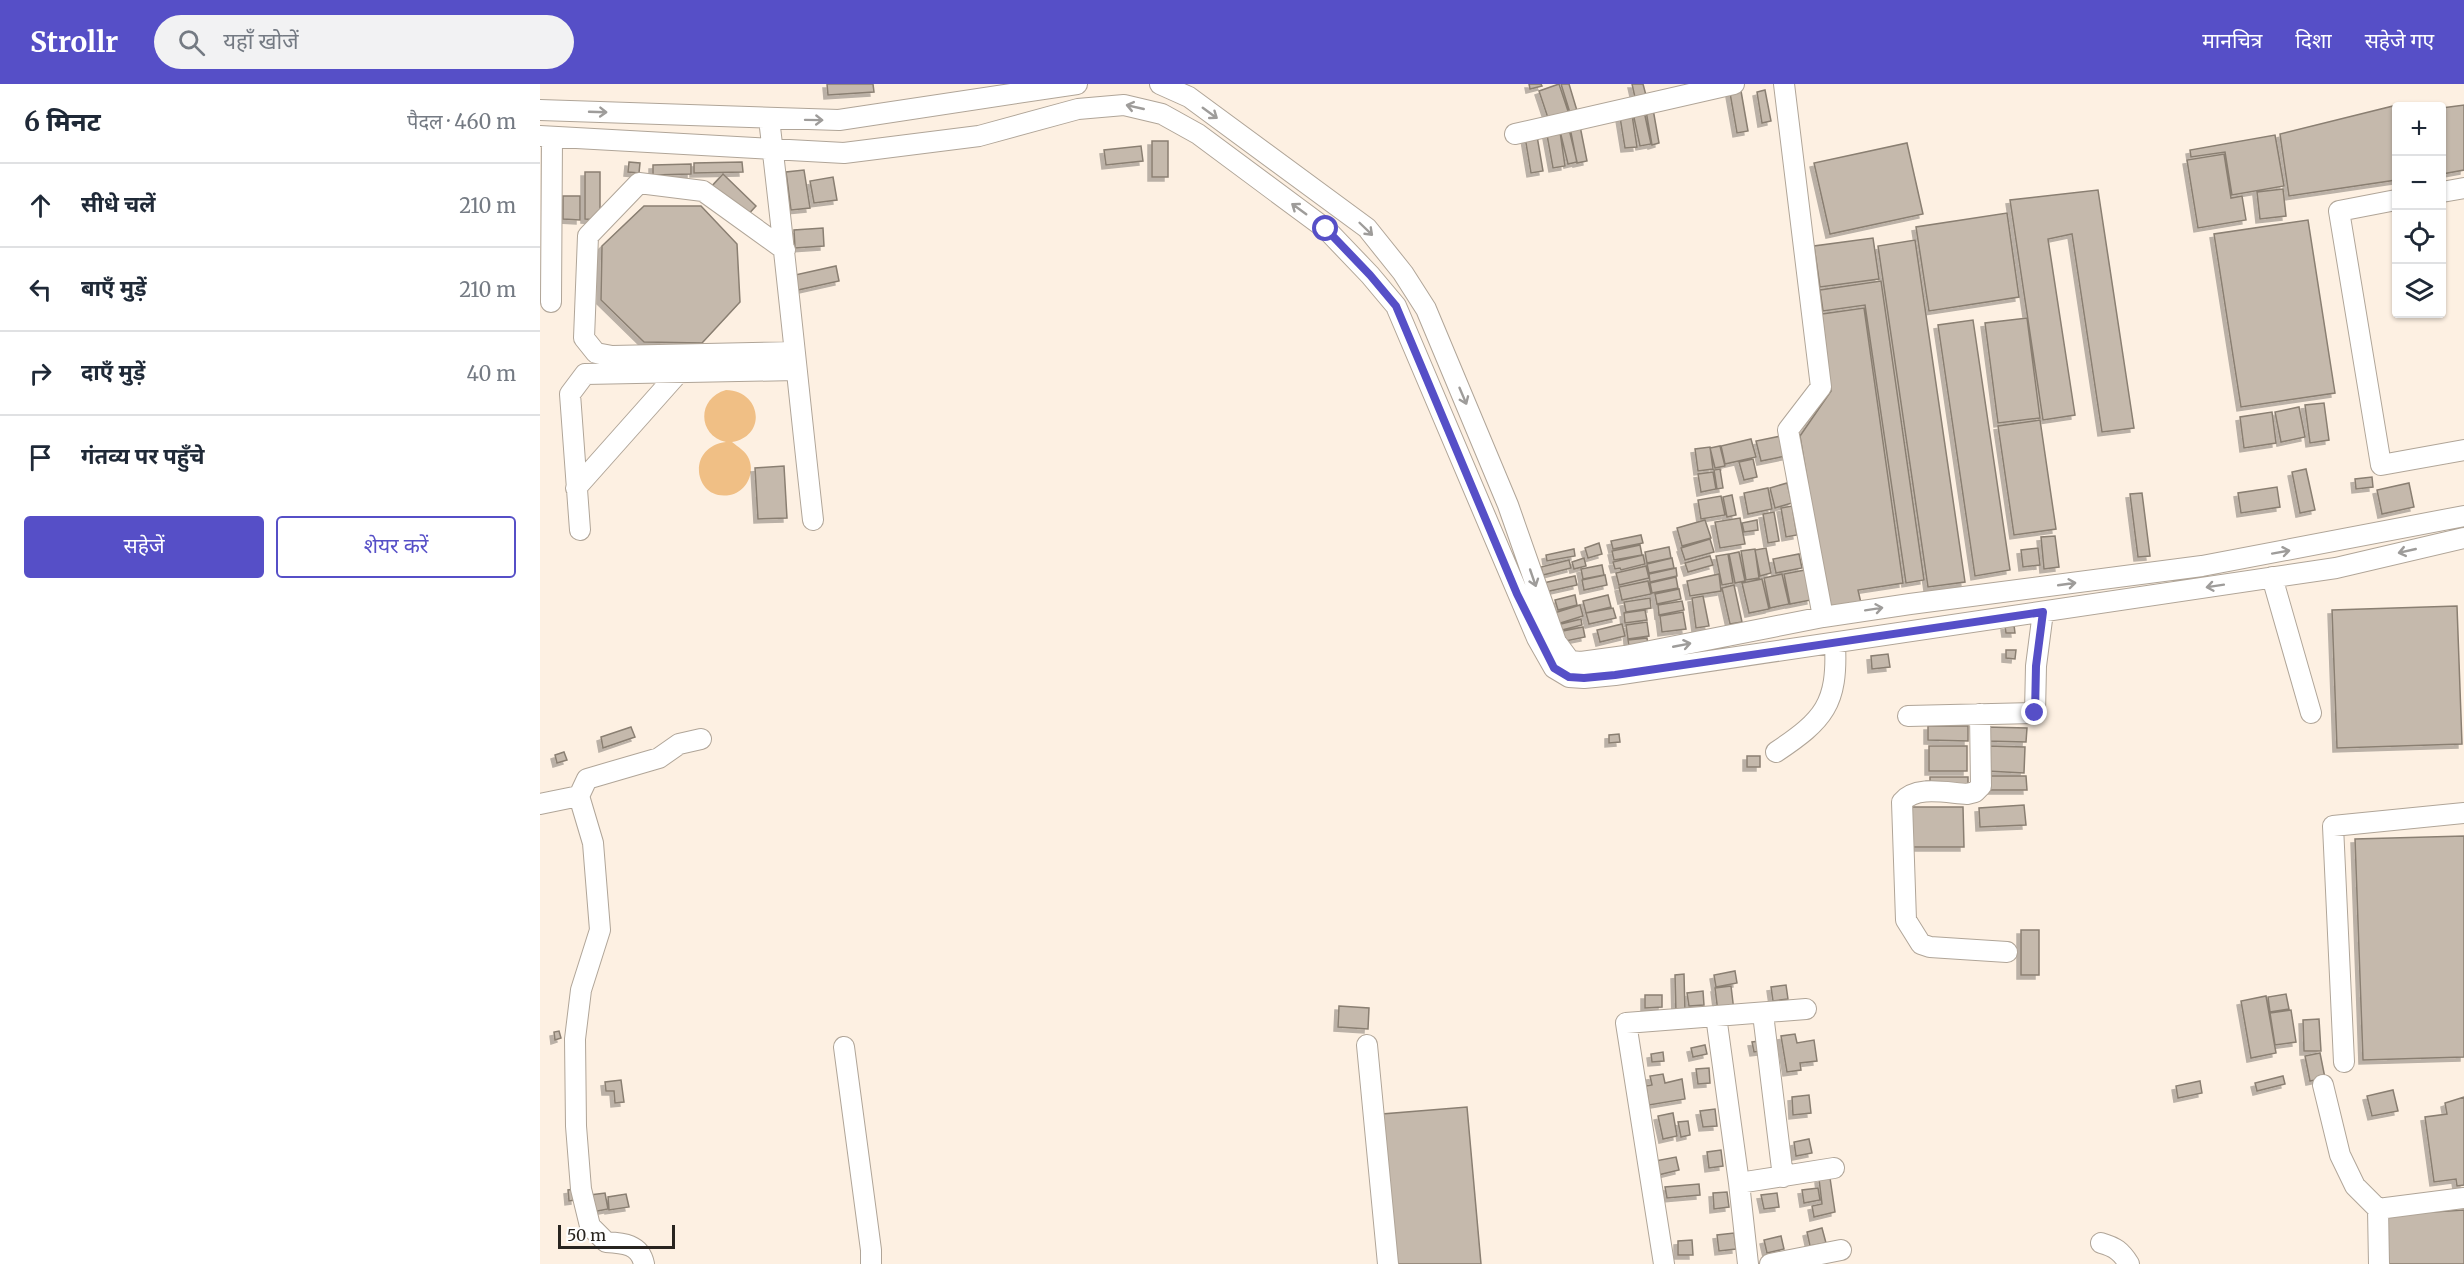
<!DOCTYPE html>
<html lang="hi">
<head>
<meta charset="utf-8">
<style>
  :root { --surface:#fff; --page:#f2f2f3; --text:#1f2937; --muted:#747a83; --line:#e0e1e3; --accent:#564fc7 }
  body { margin:0; font-family:Merriweather,"Noto Sans Devanagari",serif; background:var(--page); color:var(--text) }
  .controls { position:absolute; right:18px; top:18px; display:grid; overflow:hidden; border-radius:6px; box-shadow:0 2px 4px #0004 }
  .controls button { width:54px; height:54px; display:grid; place-items:center; padding:0; border:0; border-bottom:2px solid var(--line); background:var(--surface); color:var(--text); font:30px sans-serif }
  .scale { position:absolute; left:18px; bottom:15px; width:117px; box-sizing:border-box; padding-left:6px; border:3px solid #28241f; border-top:0; font-size:16px; line-height:21px; white-space:nowrap; color:#28241f; -webkit-text-stroke:4px #fff; paint-order:stroke }
  .stop { position:absolute; width:18px; height:18px; margin:-14px; border:4px solid #564fc7; border-radius:50%; background:#fff }
  .stop.end { background:#564fc7; border-color:#fff; box-shadow:0 2px 6px #0008 }
  .list { margin:0; padding:0; list-style:none }
  h2 { display:flex; justify-content:space-between; align-items:center; height:78px; margin:0; padding:0 24px; font-size:26px }
  h2 small { font-size:20px; font-weight:400; color:var(--muted) }
  .list li { display:grid; grid-template-columns:39px 1fr auto; gap:18px; align-items:center; box-sizing:border-box; height:84px; padding:0 24px; border-top:2px solid var(--line) }
  .list b { display:block; font-size:22px; white-space:nowrap }
  .list em { font-size:20px; font-style:normal; color:var(--muted) }
  .actions { display:flex; gap:12px; padding:18px 24px }
  .actions a { flex:1; padding:14px 0; border:2px solid var(--accent); border-radius:6px; text-align:center; font-size:21px; color:var(--accent) }
  .actions .main { background:var(--accent); color:#fff }
  .icon { flex:none; width:33px; height:33px; fill:none; stroke:currentColor; stroke-width:2; stroke-linecap:round; stroke-linejoin:round }
  .map { position:relative; flex:none; width:1924px; height:1180px; overflow:hidden }
  header { display:flex; align-items:center; gap:36px; box-sizing:border-box; height:84px; padding:0 30px; background:var(--accent); color:#fff }
  header strong { font-size:28px }
  nav { display:flex; gap:33px; margin-inline-start:auto; font-size:21px }
  .search { width:420px; height:54px; background:var(--page); display:flex; align-items:center; gap:15px; box-sizing:border-box; padding:0 21px; border-radius:33px; color:var(--muted); font-size:22px }
  main { display:flex }
  aside { flex:1; background:var(--surface) }
  .map>svg:first-child { display:block }
  .green { fill:#f0bf85 }
  .building { fill:#c5b9ac; stroke:#8a7f72; stroke-width:1.5; filter:url(#shadow) }
  .lines { fill:none; stroke-linecap:round; stroke-linejoin:round }
  .minor-casing { stroke:#b0a598; stroke-width:22 }
  .minor { stroke:#fff; stroke-width:20 }
  .oneway { stroke:#9e9c9a }
  .route { stroke:#564fc7; stroke-width:8 }
</style>
</head>
<body>
<header>
<strong>Strollr</strong>
<div class="search"><svg class="icon" aria-label="search" viewBox="0 0 24 24"><circle cx="10" cy="10" r="6"/><path d="M15 15l6 6"/></svg>यहाँ खोजें</div>
<nav><a>मानचित्र</a><a>दिशा</a><a>सहेजे गए</a></nav>
</header>
<main>
<aside>
<h2>6 मिनट<small>पैदल · 460 m</small></h2>
<ul class="list">
<li><svg class="icon" aria-label="ahead" viewBox="0 0 24 24"><path d="M12 20V5M6 11l6-6 6 6"/></svg><div><b>सीधे चलें</b></div><em>210 m</em></li>
<li><svg class="icon" aria-label="left" viewBox="0 0 24 24"><path d="M17 20v-9H6M10 6l-5 5 5 5"/></svg><div><b>बाएँ मुड़ें</b></div><em>210 m</em></li>
<li><svg class="icon" aria-label="right" viewBox="0 0 24 24"><path d="M7 20v-9h11M14 6l5 5-5 5"/></svg><div><b>दाएँ मुड़ें</b></div><em>40 m</em></li>
<li><svg class="icon" aria-label="arrive" viewBox="0 0 24 24"><path d="M6 21V4h12l-3 4 3 4H6"/></svg><div><b>गंतव्य पर पहुँचे</b></div></li>
</ul>
<div class="actions"><a class="main">सहेजें</a><a>शेयर करें</a></div>
</aside>
<div class="map">
<svg width="1924" height="1180" viewBox="0 0 1924 1180">
  <defs>
    <filter id="shadow"><feDropShadow dx="-4" dy="4" stdDeviation="0" flood-color="#0004"/></filter>
  </defs>
  <rect width="100%" height="100%" fill="#fdf0e2"/>
  <!-- green -->
  <path class="green" d="M186 306C222 307 227 352 192 358 198 363 206 367 209 375 215 390 206 408 190 411 154 418 145 363 186 358 157 351 157 314 186 306Z"/>
  <!-- building -->
  <path class="building" d="M287 0H333L334 8 288 11Z
    M989 0H1001L1002 2 990 5Z
    M1019 0 1029 30 1009 37 999 7Z
    M1021 0H1029L1038 30 1031 32Z
    M1092 0H1103L1107 15 1096 18Z
    M1225 6 1231 37 1222 39 1217 8Z
    M1201 7 1208 47 1197 49 1190 9Z
    M1924 21V86L1902 90V24Z
    M1853 22 1856 46V96L1749 112 1740 50Z
    M1113 25 1119 59 1112 61 1106 27Z
    M1104 27 1111 60 1100 62 1093 29Z
    M1092 31 1097 63 1085 64 1080 33Z
    M1040 42 1047 77 1037 79 1030 44Z
    M1029 45 1037 78 1028 80 1020 47Z
    M1020 48 1025 82 1013 84 1007 51Z
    M1735 51 1744 102 1692 111 1685 68 1651 73 1650 66Z
    M997 52 1003 87 991 89 985 53Z
    M612 57H628V93H612Z
    M1367 59 1383 130 1290 150 1274 79Z
    M601 62 603 77 566 81 564 66Z
    M1684 70 1691 114 1702 112 1706 136 1658 144 1647 76Z
    M89 78 100 79 99 89 88 88Z
    M202 78 203 88 154 89V79Z
    M151 80V90L113 91V81Z
    M264 86 270 124 251 126 246 88Z
    M45 88H60V136L45 135Z
    M183 90 216 122 204 135 171 103Z
    M293 93 297 116 274 119 270 97Z
    M1743 105 1746 132 1720 135 1717 108Z
    M1558 106 1594 344 1562 348 1532 150 1508 155 1535 331 1503 336 1470 116Z
    M23 112H40V136L23 135Z
    M104 122H161L197 160 200 218 162 259 104 258 61 216 62 162Z
    M1467 129 1479 213 1389 227 1376 143Z
    M1768 136 1795 309 1701 323 1674 150Z
    M283 144 284 162 255 164 254 146Z
    M1333 154 1339 195 1280 203 1274 162Z
    M1375 156 1425 498 1388 503 1338 162Z
    M296 182 299 197 258 206 255 191Z
    M1341 197 1384 496 1366 499 1325 221 1283 227 1280 206Z
    M1324 224 1363 499 1318 506 1321 519 1289 528 1260 352 1291 307 1282 230Z
    M1487 234 1500 334 1458 339 1445 239Z
    M1433 236 1470 486 1435 492 1398 241Z
    M1784 319 1789 356 1770 359 1765 321Z
    M1759 323 1765 353 1741 358 1735 328Z
    M1732 328 1736 359 1704 364 1700 333Z
    M1500 336 1516 445 1474 451 1458 342Z
    M1241 352 1246 372 1221 377 1216 357Z
    M1211 355 1216 373 1185 380 1181 362Z
    M1180 362 1185 382 1175 384 1170 364Z
    M1170 363 1173 385 1158 387 1155 365Z
    M1213 375 1217 393 1204 396 1199 378Z
    M244 382 247 434 218 435 215 384Z
    M1180 385 1183 404 1177 405 1174 386Z
    M1766 385 1775 426 1760 429 1752 388Z
    M1173 388 1176 405 1161 408 1158 390Z
    M1832 393 1833 403 1816 405 1815 395Z
    M1247 399 1252 419 1235 424 1230 404Z
    M1869 399 1874 423 1842 430 1837 406Z
    M1737 403 1740 423 1701 429 1698 409Z
    M1228 404 1232 425 1208 430 1204 409Z
    M1602 409 1610 472 1598 473 1590 410Z
    M1192 411 1196 431 1187 433 1183 413Z
    M1181 412 1185 431 1161 435 1158 416Z
    M1252 422 1257 451 1246 453 1241 424Z
    M1234 428 1239 457 1228 459 1223 430Z
    M1200 434 1205 460 1180 464 1175 438Z
    M1165 436 1171 454 1142 462 1137 444Z
    M1217 436 1218 446 1204 448 1202 439Z
    M1101 451 1103 459 1073 465 1071 457Z
    M1515 452 1519 483 1504 485 1501 453Z
    M1170 455 1174 468 1145 476 1141 464Z
    M1059 459 1062 470 1048 474 1045 464Z
    M1100 461 1102 471 1074 476 1072 467Z
    M1129 463 1131 474 1107 479 1105 468Z
    M1226 464 1231 489 1220 492 1215 466Z
    M1498 464 1500 481 1483 483 1481 466Z
    M1034 465 1035 472 1007 477 1006 471Z
    M1215 465 1219 494 1206 496 1201 467Z
    M1199 468 1205 497 1195 499 1189 470Z
    M1188 470 1193 499 1182 501 1176 472Z
    M1259 470 1262 484 1236 489 1233 475Z
    M1103 471 1105 480 1081 486 1080 484 1075 485 1073 478Z
    M1170 472 1173 481 1148 488 1145 479Z
    M1044 474 1046 482 1034 485 1032 478Z
    M1132 474 1134 484 1109 489 1107 480Z
    M1029 476 1031 484 1003 491 1001 483Z
    M1062 481 1064 491 1043 495 1041 485Z
    M1106 482 1109 494 1079 501 1076 489Z
    M1136 484 1137 492 1110 498 1109 490Z
    M1265 486 1271 516 1250 520 1244 490Z
    M1179 490 1181 507 1150 512 1147 497Z
    M1242 490 1249 520 1230 524 1224 494Z
    M1065 491 1067 501 1044 506 1042 496Z
    M1035 492 1037 501 1005 508 1003 499Z
    M1136 493 1138 504 1112 509 1110 499Z
    M1222 495 1229 525 1209 529 1202 499Z
    M1108 497 1111 510 1082 516 1079 503Z
    M1194 501 1202 538 1190 540 1182 504Z
    M1139 505 1141 515 1117 520 1115 510Z
    M1035 511 1037 521 1018 526 1015 516Z
    M1068 511 1071 523 1046 529 1043 517Z
    M1163 512 1169 542 1156 544 1152 514Z
    M1110 514 1111 524 1086 528 1084 518Z
    M1142 517 1144 526 1119 531 1118 521Z
    M1040 521 1043 532 1014 541 1011 530Z
    M1917 522 1922 660 1797 664 1792 526Z
    M1073 524 1076 534 1049 540 1046 529Z
    M1105 526 1107 536 1085 539 1084 529Z
    M1143 528 1146 545 1122 548 1120 532Z
    M1041 535 1042 541 1018 547 1017 541Z
    M1107 538 1109 552 1088 555 1086 541Z
    M1082 540 1085 552 1060 558 1057 546Z
    M1474 541 1475 549H1466L1465 542Z
    M1043 543 1045 553 1021 558 1018 548Z
    M1107 554 1108 561 1089 563 1088 556Z
    M1466 566H1476L1475 575 1466 574Z
    M1348 570 1350 583 1332 585 1331 572Z
    M1388 642H1428V657L1388 656Z
    M91 643 95 653 63 664 61 653Z
    M1446 643 1487 644 1486 658 1446 657Z
    M1079 650 1080 658 1069 659V651Z
    M1389 662H1427V687H1389Z
    M1447 662 1485 663 1484 689 1447 687Z
    M24 668 27 676 17 679 15 671Z
    M1207 672H1220V683H1207Z
    M1448 692H1486L1487 706H1448Z
    M1390 693H1428V705L1390 704Z
    M1484 721 1486 741 1440 743 1439 724Z
    M1367 723H1423L1424 763H1367Z
    M1924 752V973L1823 976 1815 755Z
    M1481 846H1499V891H1481Z
    M1195 887 1197 899 1176 903 1174 891Z
    M1144 890 1145 928 1136 929 1135 891Z
    M1246 901 1248 915 1233 917 1231 903Z
    M1191 902 1194 927 1178 928 1175 904Z
    M1163 907 1164 921 1149 922 1147 909Z
    M1746 910 1749 925 1730 928 1728 913Z
    M1105 911H1122V923L1105 924Z
    M1726 912 1736 969 1711 974 1701 917Z
    M799 922 829 924 828 945 798 943Z
    M1751 926 1756 958 1735 961 1730 929Z
    M1779 935 1781 967H1764L1763 936Z
    M19 947 21 954 15 956 14 948Z
    M1255 950 1257 959 1274 956 1277 977 1260 979 1261 986 1247 988 1241 952Z
    M1219 957 1221 967 1214 968 1212 958Z
    M1165 961 1167 970 1153 973 1151 964Z
    M1123 968 1124 977 1112 978 1111 970Z
    M1780 969 1785 994 1770 997 1765 972Z
    M1169 984 1170 999 1158 1000 1156 985Z
    M1123 990 1125 999 1142 995 1145 1015 1109 1021 1106 1002 1112 1001 1110 992Z
    M1743 992 1745 1000 1717 1007 1715 999Z
    M81 996 84 1018 75 1019 74 1007H66L65 998Z
    M1660 997 1662 1009 1638 1014 1636 1002Z
    M1853 1006 1858 1027 1832 1032 1827 1012Z
    M1269 1011 1271 1029 1253 1031 1252 1013Z
    M1924 1013V1101L1917 1102 1916 1095 1894 1098 1885 1033 1907 1030 1905 1019Z
    M927 1023 941 1180H856L842 1030Z
    M1175 1025 1177 1042 1163 1043 1160 1027Z
    M1133 1029 1137 1052 1123 1055 1118 1032Z
    M1148 1037 1150 1051 1141 1053 1138 1038Z
    M1269 1055 1272 1069 1256 1072 1254 1058Z
    M1181 1066 1183 1082 1169 1084 1167 1068Z
    M1136 1073 1139 1086 1118 1091 1115 1077Z
    M1290 1094 1295 1128 1274 1133 1272 1122 1282 1120 1279 1095Z
    M1159 1100 1160 1111 1127 1114 1125 1103Z
    M1278 1104 1280 1116 1264 1119 1262 1106Z
    M34 1105 35 1116 29 1117 28 1106Z
    M1187 1108 1189 1123 1174 1125 1173 1109Z
    M65 1109 68 1125 52 1128 50 1111Z
    M1237 1109 1239 1123 1224 1125 1221 1111Z
    M86 1110 89 1123 69 1126 68 1113Z
    M1924 1126V1180H1849L1845 1131Z
    M1282 1144 1286 1159 1270 1162 1267 1148Z
    M1194 1149 1196 1165 1179 1167 1177 1151Z
    M1241 1152 1244 1165 1227 1169 1224 1156Z
    M1152 1156 1153 1171H1138V1157Z"/>
  <g class="lines">
    <defs>
      <path id="minor" d="M620 0 649 13 827 144 863 189 886 225 968 421 1016 558 1030 577 1041 578 1085 572 1283 533 1370 520 1662 482 1924 432
        M1244 0 1281 303 1248 346 1283 533
        M0 26 299 36 537 0
        M229 35C245 168 258 302 273 436
        M975 50 1194 0
        M0 52 304 69 439 52 538 25 584 21 622 30 658 50 786 145 830 191 856 222 997 554 1014 584 1029 593 1044 594 1075 591 1796 484 1924 454
        M1902 108 1924 104
        M1856 116 1799 127 1841 381 1924 366
        M245 166 163 107 99 99 48 152 44 254 56 269 72 272 254 268
        M11 218 12 53
        M36 404 140 287
        M40 446 30 310 45 290 256 286
        M1732 493 1771 629
        M1440 630 1441 702 1435 708 1427 710C1407 709 1376 701 1362 718L1366 836 1381 860 1390 863 1467 868
        M1368 632 1495 629 1496 582 1503 528
        M1236 668C1284 636 1298 620 1295 560
        M0 720 39 712
        M1223 930 1243 1093
        M827 961 848 1180
        M304 963 331 1166V1180
        M1804 978 1793 742 1924 729
        M1783 1001 1800 1071 1815 1102 1838 1125 1924 1114
        M1199 1099 1294 1084
        M1838 1125 1839 1180
        M1561 1159C1575 1163 1581 1167 1589 1180
        M104 1180C100 1160 83 1159 66 1158L50 1142 41 1105 36 1042 35 955 41 906 60 846 53 759 39 712 47 695 119 674 139 660 161 655
        M1124 1180 1086 939 1176 932
        M1208 1180 1199 1099 1176 932 1266 925
        M1230 1180 1301 1166"/>
    </defs>
    <!-- minor casing -->
    <use href="#minor" class="minor-casing"/>
    <!-- minor -->
    <use href="#minor" class="minor"/>
  </g>
  <!-- one-way arrows -->
  <defs><path id="oneway-shaft" d="M-6 0H5M1.5-3L5.5 0L1.5 3" fill="none" stroke-width="1.6" stroke-linecap="round" stroke-linejoin="round" transform="scale(1.5)"/></defs>
  <g class="oneway">
    <use href="#oneway-shaft" transform="translate(595 23) rotate(-167)"/>
    <use href="#oneway-shaft" transform="translate(58 28) rotate(2)"/>
    <use href="#oneway-shaft" transform="translate(670 29) rotate(36)"/>
    <use href="#oneway-shaft" transform="translate(274 36) rotate(1)"/>
    <use href="#oneway-shaft" transform="translate(759 125) rotate(-144)"/>
    <use href="#oneway-shaft" transform="translate(826 145) rotate(44)"/>
    <use href="#oneway-shaft" transform="translate(923 312) rotate(67)"/>
    <use href="#oneway-shaft" transform="translate(1867 467) rotate(167)"/>
    <use href="#oneway-shaft" transform="translate(1741 468) rotate(-10)"/>
    <use href="#oneway-shaft" transform="translate(993 494) rotate(71)"/>
    <use href="#oneway-shaft" transform="translate(1527 500) rotate(-8)"/>
    <use href="#oneway-shaft" transform="translate(1675 502) rotate(171)"/>
    <use href="#oneway-shaft" transform="translate(1334 525) rotate(-9)"/>
    <use href="#oneway-shaft" transform="translate(1142 561) rotate(-11)"/>
  </g>
  <g class="lines">
    <!-- route -->
    <path class="route" d="M786 145 830 191 856 222 977 510 1014 584 1029 593 1044 594 1075 591 1503 528 1496 582 1495 629"/>
  </g>
</svg>
<div class="controls">
<button>+</button>
<button>−</button>
<button><svg class="icon" aria-label="locate" viewBox="0 0 24 24"><circle cx="12" cy="12" r="6"/><path d="M12 2v4M12 18v4M2 12h4M18 12h4"/></svg></button>
<button><svg class="icon" aria-label="layers" viewBox="0 0 24 24"><path d="M12 4l9 5-9 5-9-5zM3 14l9 5 9-5"/></svg></button>
</div>
<div class="scale">50 m</div>
<div class="stop" style="left:786px;top:145px"></div>
<div class="stop end" style="left:1495px;top:629px"></div>
</div>
</main>
</body>
</html>
